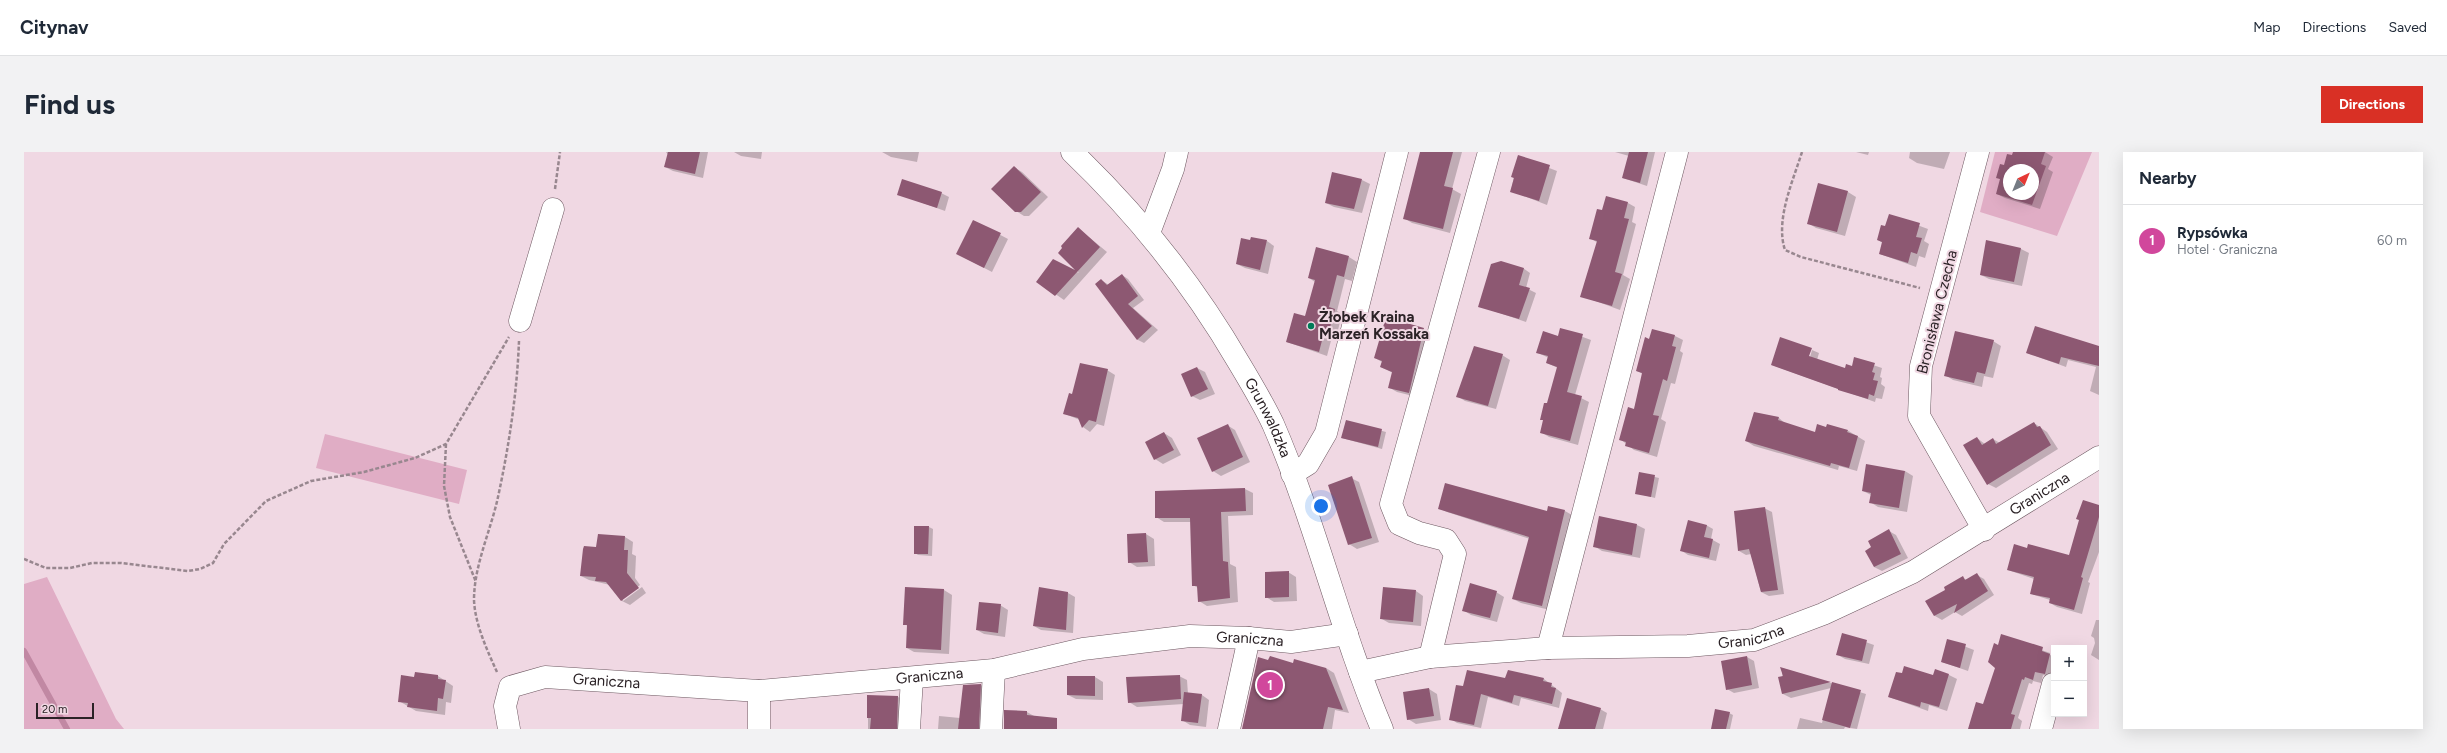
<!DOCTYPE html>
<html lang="en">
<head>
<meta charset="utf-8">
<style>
  :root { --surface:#fff; --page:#f2f2f3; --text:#1f2937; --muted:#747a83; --line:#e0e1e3; --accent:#d93025 }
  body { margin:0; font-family:Figtree,sans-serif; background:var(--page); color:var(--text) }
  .controls { position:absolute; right:12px; bottom:12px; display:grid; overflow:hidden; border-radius:0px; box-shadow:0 4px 16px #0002 }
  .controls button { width:36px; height:36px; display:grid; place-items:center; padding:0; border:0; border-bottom:1px solid var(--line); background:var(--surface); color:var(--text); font:20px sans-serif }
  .compass { position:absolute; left:1979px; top:12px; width:36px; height:36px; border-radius:50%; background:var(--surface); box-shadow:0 4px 16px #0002; rotate:43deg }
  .scale { position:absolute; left:12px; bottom:10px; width:58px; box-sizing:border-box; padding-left:4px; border:2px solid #2b2226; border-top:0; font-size:11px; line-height:14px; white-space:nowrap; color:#2b2226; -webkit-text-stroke:3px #f0d8e3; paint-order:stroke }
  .you { position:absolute; left:1297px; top:354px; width:14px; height:14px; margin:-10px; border:3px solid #fff; border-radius:50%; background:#1a73e8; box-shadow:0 0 0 6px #1a73e833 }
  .badge { display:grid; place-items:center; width:26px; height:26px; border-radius:50%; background:var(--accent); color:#fff; font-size:13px; font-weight:700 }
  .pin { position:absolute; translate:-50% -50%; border:2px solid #fff; box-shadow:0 1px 4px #0006 }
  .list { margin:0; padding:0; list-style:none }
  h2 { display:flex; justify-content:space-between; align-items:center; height:52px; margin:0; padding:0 16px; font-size:17px }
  h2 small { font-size:13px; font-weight:400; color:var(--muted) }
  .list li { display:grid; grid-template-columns:26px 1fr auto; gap:12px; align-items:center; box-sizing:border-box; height:72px; padding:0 16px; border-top:1px solid var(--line) }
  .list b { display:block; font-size:15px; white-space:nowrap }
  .list p { margin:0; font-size:13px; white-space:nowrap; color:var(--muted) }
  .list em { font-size:13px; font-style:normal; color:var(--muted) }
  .map { position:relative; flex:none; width:2075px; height:577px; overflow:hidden; border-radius:0px }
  header { display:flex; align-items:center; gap:24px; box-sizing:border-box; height:56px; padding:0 20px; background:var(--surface); border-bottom:1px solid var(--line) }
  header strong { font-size:19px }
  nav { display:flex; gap:22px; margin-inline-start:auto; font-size:14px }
  .intro { display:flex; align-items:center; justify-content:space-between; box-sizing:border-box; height:96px; padding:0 24px }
  h1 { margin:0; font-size:28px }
  .button { padding:10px 18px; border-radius:0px; background:var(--accent); color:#fff; font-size:14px; font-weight:700 }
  main { display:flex; gap:24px; padding:0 24px }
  aside { flex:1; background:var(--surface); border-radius:0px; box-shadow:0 4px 16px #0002 }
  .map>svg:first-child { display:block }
  .green { fill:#e0adc5; fill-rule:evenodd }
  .shadow { fill:#0003; fill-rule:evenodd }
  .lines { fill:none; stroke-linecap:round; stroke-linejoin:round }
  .stream { stroke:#c188a3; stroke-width:6 }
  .building { fill:#8d5872; fill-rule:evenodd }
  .minor-casing { stroke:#6d5861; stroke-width:23 }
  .path { stroke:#98878f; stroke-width:2.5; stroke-dasharray:4 2; stroke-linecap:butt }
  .minor { stroke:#fff; stroke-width:22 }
  .poi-dot { fill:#007b58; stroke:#f0d8e3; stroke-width:1.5 }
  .labels { text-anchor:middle; stroke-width:4; stroke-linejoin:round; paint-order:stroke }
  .street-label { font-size:15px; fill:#2b2226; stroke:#f0d8e3 }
  .poi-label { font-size:15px; font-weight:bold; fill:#2b2226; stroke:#f0d8e3; text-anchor:start }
</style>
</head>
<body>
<header>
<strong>Citynav</strong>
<nav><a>Map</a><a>Directions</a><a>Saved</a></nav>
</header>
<div class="intro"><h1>Find us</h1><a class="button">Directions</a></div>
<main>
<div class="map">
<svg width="2075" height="577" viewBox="0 0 2075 577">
  <rect width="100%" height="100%" fill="#f0d8e3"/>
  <!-- green -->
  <path class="green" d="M1971 0H2068L2033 84 1956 60ZM1985 18H2009V42H1985Z
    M301 282 443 318 435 352 292 316Z
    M23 425 92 567 100 577H0V432Z"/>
  <!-- shadow -->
  <path class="shadow" d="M642 0H684L679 26 649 19 641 15 644 3Z
    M710 0H738L737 7 717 4Z
    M858 0H895L893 10 867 5Z
    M1397 0H1438L1428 37 1437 42 1426 81 1388 71 1380 66Z
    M1591 0H1631L1623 34 1599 26 1605 4Z
    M1832 0H1845L1844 3Z
    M1886 0H1926L1920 17 1893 11 1885 6Z
    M1990 0H2021L2029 5 2024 17 2029 20 2016 57 1981 46 1973 42 1977 28 1973 25ZM1985 18H2009V42H1985Z
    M1494 4 1533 19 1523 53 1487 39Z
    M990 15 998 20 1024 45 1005 64H1000L992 59Z
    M1338 28 1346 32 1338 61 1310 55 1302 51Z
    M1795 32 1824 40 1832 45 1821 84 1792 76 1784 71Z
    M917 41 925 45 921 59 874 42Z
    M1604 51 1611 55 1608 70 1612 72 1599 123 1606 127 1596 158 1558 144 1574 91 1566 86 1579 59Z
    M1866 63 1904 77 1900 89 1905 92 1901 106 1895 104 1892 115 1856 102 1859 91 1854 88 1862 75Z
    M950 69 984 87 968 120 941 106Z
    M1054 76 1083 100 1040 148 1014 130 1030 109 1055 121 1035 101Z
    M1243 89 1250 94 1244 122 1221 116 1213 112Z
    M1963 90 1997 97 2005 101 1998 134 1965 127 1957 123Z
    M1325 105 1333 110 1328 129 1321 127 1313 159 1318 162 1313 182 1309 181 1303 204 1263 190 1282 166 1291 130 1285 126Z
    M1499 116 1506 121 1502 136 1512 141 1502 170 1455 154Z
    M1098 123 1104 127 1120 148 1109 156 1134 178 1120 191 1114 188 1072 132 1077 128 1085 133Z
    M1400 177 1407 182 1393 245 1373 240 1366 236 1369 221 1357 215 1358 210 1351 206Z
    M1537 177 1567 188 1551 243 1565 250 1554 293 1525 285 1517 280 1520 269 1517 267 1524 253 1534 216 1523 211 1525 206 1514 201 1534 185Z
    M1629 178 1651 184 1659 188 1656 199 1659 201 1651 232 1647 231 1637 267 1642 270 1633 305 1610 298 1596 287 1610 258 1619 222 1613 219Z
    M1969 189 1977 194 1969 226 1960 224 1958 235 1929 228 1921 223Z
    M2075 195V243L2066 239 2072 215 2044 208 2042 215 2003 201Z
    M1788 198 1795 201 1793 208 1821 217 1829 215 1831 207 1858 216 1856 225 1858 226 1857 232 1861 235 1858 247 1852 246 1851 250 1748 213 1785 209Z
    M1478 203 1486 208 1472 257 1441 249 1433 244Z
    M1173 216 1181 220 1191 242 1176 248 1168 244Z
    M1083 218 1091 223 1080 274 1073 272 1066 280 1059 275 1056 268 1041 262 1049 243Z
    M1730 261 1755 266 1762 272 1792 281 1803 276 1823 278 1841 289 1833 319 1815 314 1814 318 1730 294 1722 289Z
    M1322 269 1362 280 1358 297 1318 286Z
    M2010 271 2023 280 2034 297 1972 336 1964 332 1953 286 1961 292 1969 287 1976 291Z
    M1203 273 1211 278 1226 310 1197 324 1189 319Z
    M1140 281 1148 286 1157 303 1139 312 1131 307Z
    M1881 319 1889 324 1883 360 1854 355 1846 350 1847 343 1839 339Z
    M1615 321 1635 326 1631 346 1612 341Z
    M1327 326 1335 330 1355 390 1333 397 1325 392Z
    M1221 337 1229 341V363L1204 364 1206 412 1212 415 1214 450 1183 454 1175 449 1174 436 1169 433 1167 370H1140L1132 365Z
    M2075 354V400L2064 430 2066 431 2058 462 2033 455 2026 451V448L2007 442 2010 427 1984 418 2004 397 2046 404Z
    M1415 356 1524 361 1541 359 1548 363 1526 458 1497 451 1489 447 1506 387 1423 360Z
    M1740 356 1748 360 1760 442 1745 444 1737 440 1727 402 1722 403 1715 399Z
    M1613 373 1621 377 1616 406 1578 399 1570 394Z
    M1682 373 1689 377 1687 387 1696 392 1692 409 1664 403 1658 399Z
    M905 375 909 377 908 404 894 403 891 401Z
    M1865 379 1872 383 1884 406 1858 419 1850 415 1849 396Z
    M1122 382 1130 387 1131 414 1113 415 1105 410Z
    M575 383 601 385 609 390 608 402 612 404 611 426 616 433 599 447V449L618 435 622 441 606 453 598 449 586 433 565 428 557 424 573 396Z
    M1264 420 1272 425 1273 449 1250 450 1242 445Z
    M1953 423 1960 427 1970 443 1938 464 1931 460 1918 468 1911 464 1903 449 1923 439 1939 426 1943 428Z
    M882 436 920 438 928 443 925 502 890 500 883 496 884 474 880 472Z
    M1016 436 1044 441 1051 445 1049 481 1017 478 1010 474Z
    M1392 439 1399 444 1397 474 1365 471 1358 467Z
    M1472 440 1480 445 1473 470 1447 463 1439 458Z
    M976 453 984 458 981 485 960 482 953 478Z
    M2072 468H2075V508L2067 503 2071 491 2070 486 2067 484Z
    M1819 482 1850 493 1845 512 1821 507 1814 503Z
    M1978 484 2026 501V503L2030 505 2028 526 2019 523 2017 531 2009 529 2008 532 2005 531 1994 566 1998 569 1996 577H1945L1960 554 1972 515Z
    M1924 488 1950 498 1944 519 1918 510Z
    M1723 505 1730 509 1735 536 1710 541 1703 537Z
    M1245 509 1302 516 1310 521 1325 561 1311 558 1308 577H1219Z
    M1758 516 1842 542 1833 577 1821 575 1820 577H1773L1776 566 1798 571 1807 536 1767 546 1759 542Z
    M1925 523 1933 527 1923 559 1905 553 1904 559 1865 545 1910 524Z
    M414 524 429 534 427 551 422 550 421 563 392 559 375 549 391 526Z
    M1155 524 1163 528 1164 542 1178 543 1185 548 1182 575 1166 573 1158 568 1160 552 1113 555 1105 550Z
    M1044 525H1071L1079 530V548L1052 547 1044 543Z
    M1520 527 1538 541 1535 556 1497 546 1495 554 1464 545 1457 576 1433 571 1427 567 1440 535 1482 528Z
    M957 533 964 537 963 577H914L915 564 936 566Z
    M1405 537 1413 542 1417 568 1392 572 1384 567 1380 541Z
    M844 544 874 545 882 549 881 577H844Z
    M1576 557 1583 561 1579 577H1536Z
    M1003 560 1010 564V577H980Z
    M1705 561 1709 563 1706 577H1691Z"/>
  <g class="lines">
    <!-- stream -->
    <path class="stream" d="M0 499 43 577"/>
  </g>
  <!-- building -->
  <path class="building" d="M644 0H676L671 22 640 15Z
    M1396 0H1429L1420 34 1429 36 1419 77 1379 67Z
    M1605 0H1624L1616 31 1598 26Z
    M1989 0H2021L2017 12 2022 14 2008 53 1972 42 1976 27 1972 26 1976 12 1980 13 1983 2 1988 3ZM1985 18H2009V42H1985Z
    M1494 3 1526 13 1515 49 1486 40 1490 26 1487 25Z
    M990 14 1017 40 997 60H991L967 37Z
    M1308 20 1338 27 1330 57 1301 51Z
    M878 27 918 40 913 56 873 43Z
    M1794 31 1824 39 1813 80 1783 72Z
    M1582 44 1604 50 1600 66 1605 67 1591 120 1598 122 1588 154 1556 145 1573 89 1565 87 1573 57 1578 58Z
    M1865 62 1896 71 1892 85 1898 86 1893 102 1887 100 1884 111 1855 102 1858 90 1853 88 1857 73 1861 74Z
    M949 68 977 81 960 116 932 102Z
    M1054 75 1076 95 1031 144 1012 130 1029 107 1051 118 1034 101 1038 96 1037 94Z
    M1227 85 1243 88 1236 118 1212 112 1217 86 1226 88Z
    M1962 88 1997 96 1990 130 1956 123Z
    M1292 95 1325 104 1320 125 1313 123 1305 155 1311 157 1305 179 1301 177 1295 200 1262 190 1270 161 1281 164 1291 128 1284 126Z
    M1477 109 1500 116 1495 133 1506 136 1495 167 1454 155 1467 112Z
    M1098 122 1114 144 1104 152 1128 174 1113 188 1071 132 1077 127 1083 133Z
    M1362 165 1400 176 1385 241 1364 236 1368 220 1356 215 1358 209 1350 206Z
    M2011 174 2075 194V214L2037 205 2035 212 2002 201Z
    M1536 176 1559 182 1543 240 1558 244 1546 289 1516 281 1519 268H1516L1520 251H1523L1533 215 1522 211 1524 204 1512 201 1519 179 1534 184Z
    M1628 177 1651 183 1648 194 1652 195 1643 229 1639 227 1629 263 1635 264 1625 301 1601 294 1602 290 1595 288 1604 255 1610 257 1618 221 1612 219 1621 185 1625 187Z
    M1931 179 1970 188 1961 222 1953 220 1950 231 1920 224Z
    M1756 185 1788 196 1785 204 1821 216 1822 212 1828 214 1830 205 1851 211 1848 220 1851 221 1849 228 1854 229 1850 244 1845 242 1844 247 1814 238V237L1747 213Z
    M1450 194 1479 202 1464 254 1432 245Z
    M1056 211 1084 217 1072 270 1065 268 1058 276 1054 266 1039 262 1045 241 1048 242Z
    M1173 215 1184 237 1167 245 1157 222Z
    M1730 260 1755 265 1754 268 1791 280 1793 272 1802 275 1803 272 1824 278 1823 280 1834 284 1825 316 1807 311 1806 314 1721 289Z
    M1322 268 1358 277 1354 295 1317 286Z
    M2010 270 2013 275 2016 274 2027 293 1963 333 1939 293 1953 285 1958 293 1969 286 1972 292Z
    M1204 272 1219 305 1188 320 1173 286Z
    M1140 280 1150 298 1130 308 1121 290Z
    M1842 312 1881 319 1875 356 1845 351 1847 341 1838 339Z
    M1615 320 1631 323 1627 345 1611 342Z
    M1328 324 1348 386 1324 393 1304 333Z
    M1421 331 1523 359 1524 354 1541 358 1518 454 1488 447 1505 385 1414 357Z
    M1221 336 1222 359 1197 360 1199 409 1204 410 1206 446 1174 450 1173 434H1168L1166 366H1131V339Z
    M2059 348 2075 353V365L2057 425 2059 426 2050 458 2025 451 2026 446 2006 442 2010 425 1983 418 1990 392 2003 396 2004 392 2045 403 2055 368 2052 367Z
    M1741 355 1754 438 1737 440 1725 397 1714 399 1710 359Z
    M1575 364 1613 372 1608 403 1569 395Z
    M1664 368 1683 373 1680 385 1689 387 1685 406 1656 399Z
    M890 374H905L904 402H890Z
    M1865 377 1877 402 1850 415 1841 399 1847 395 1844 389Z
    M1122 381 1124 410 1104 411 1103 382Z
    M574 382 601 384 600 398H604L603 421 615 436 597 449 582 430 571 429 572 425 556 424 559 397 560 394 572 395Z
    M1265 419V445L1241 446V420Z
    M1953 421 1964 439 1930 461 1933 452 1910 464 1901 449 1921 438 1920 435 1939 424 1941 428Z
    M1446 431 1473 439 1466 466 1438 459Z
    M881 435 920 437 917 498 882 496 883 473H879Z
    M1015 435 1044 440 1042 478 1009 474Z
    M1359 435 1392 438 1389 470 1356 467Z
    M955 450 977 452 974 481 952 478Z
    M1818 481 1843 488 1838 509 1812 503Z
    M1977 482 2019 495 2018 499 2026 502 2021 522 2011 520 2009 528 2001 525 2000 528 1998 527 1987 562 1991 563 1987 577H1944L1952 550 1959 552 1971 516 1964 510 1970 491 1974 493Z
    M1923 487 1942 492 1936 516 1917 510Z
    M1246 504 1269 511 1270 507 1302 516 1319 558 1304 555 1299 577H1218L1234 505 1244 508Z
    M1723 504 1728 533 1702 538 1697 509Z
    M1880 514 1909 523 1911 517 1925 522 1915 555 1897 550 1896 555 1864 545 1872 520 1878 521Z
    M1756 515 1807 530 1758 542 1754 525 1759 524Z
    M1443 518 1481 526 1484 518 1520 526 1519 529 1528 531 1527 535 1532 536 1528 552 1490 543 1488 551 1457 542 1450 573 1425 568 1432 533 1439 534Z
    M391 520 414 523V527L422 528 419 547 414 546 413 559 383 555 384 551 374 550 377 523 390 525Z
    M1156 523 1157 547 1104 551 1102 525Z
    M1043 524H1071V544L1043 543Z
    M1808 530 1837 538 1826 576 1798 568Z
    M957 532 955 577H934L939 533Z
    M1405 536 1410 564 1383 568 1379 540Z
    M1160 540 1178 542 1174 571 1157 569Z
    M843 543 874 544 873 577H846L847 566H843Z
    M1543 546 1577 556 1571 577H1534Z
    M1691 557 1706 560 1702 577H1687Z
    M980 558 1003 559V563L1033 566V577H980Z"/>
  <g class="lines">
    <defs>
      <g id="minor">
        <path id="s1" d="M1048 0C1114 63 1169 132 1215 211 1227 231 1239 251 1249 272 1292 371 1316 478 1358 577"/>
        <path d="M1954 0 1897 214 1895 264 1960 378"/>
        <path d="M1125 81 1149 17 1153 0"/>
        <path d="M496 169 529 57"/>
        <path d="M1268 322 1284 312 1302 281 1373 0"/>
        <path d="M1524 496 1653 0"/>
        <path d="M1406 505 1431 402 1422 388 1395 381 1375 372 1367 352 1465 0"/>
        <path id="s2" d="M1336 520 1406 505 1524 496 1664 494 1730 488 1799 462 1889 420 2075 305"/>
        <path id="s3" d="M485 577 481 554 486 535 521 525 735 539 970 518 1059 497 1166 484 1225 486 1267 490 1323 482"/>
        <path d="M735 577V539"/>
        <path d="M885 577 888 526"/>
        <path d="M967 577 970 518"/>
        <path d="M1205 577 1225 486"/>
        <path d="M2017 577 2029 532"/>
      </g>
    </defs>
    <!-- minor casing -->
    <use href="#minor" class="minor-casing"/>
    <!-- path -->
    <path class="path" d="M1778 0C1769 29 1751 68 1761 98L1777 105 1896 136
      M531 37 536 0
      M422 292 420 334 426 365 452 430
      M0 407 22 416H46L68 411H97L164 419 176 417 189 411 200 392 242 349 287 329 340 320 391 306 422 292 485 185
      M473 520C463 498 451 472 450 448 450 413 467 378 474 345 485 294 493 241 495 189"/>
    <!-- minor -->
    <use href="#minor" class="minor"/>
  </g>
  <!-- markers -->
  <circle class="poi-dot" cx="1287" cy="174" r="4"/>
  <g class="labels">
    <!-- street labels -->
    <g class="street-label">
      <text transform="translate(1913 160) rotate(-76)" y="5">Bronisława Czecha</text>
      <text dy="5" stroke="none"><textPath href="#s1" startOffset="332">Grunwaldzka</textPath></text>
      <text dy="5" stroke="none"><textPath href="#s2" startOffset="718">Graniczna</textPath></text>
      <text dy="5" stroke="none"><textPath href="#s2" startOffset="394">Graniczna</textPath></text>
      <text dy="5" stroke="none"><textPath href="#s3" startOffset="789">Graniczna</textPath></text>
      <text dy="5" stroke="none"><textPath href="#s3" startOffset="465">Graniczna</textPath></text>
      <text dy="5" stroke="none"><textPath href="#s3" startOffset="141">Graniczna</textPath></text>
    </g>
    <!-- poi labels -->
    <g class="poi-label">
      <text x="1295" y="170">Żłobek Kraina<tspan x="1295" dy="17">Marzeń Kossaka</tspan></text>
    </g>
  </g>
</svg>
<div class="controls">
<button>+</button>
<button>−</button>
</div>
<svg class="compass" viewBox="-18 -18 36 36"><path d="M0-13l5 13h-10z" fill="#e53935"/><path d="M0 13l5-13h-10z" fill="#747a83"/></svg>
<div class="scale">20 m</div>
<div class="you"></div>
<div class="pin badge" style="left:1246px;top:533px;background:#d1479c">1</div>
</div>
<aside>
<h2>Nearby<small></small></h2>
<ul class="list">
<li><span class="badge" style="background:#d1479c">1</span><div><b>Rypsówka</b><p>Hotel · Graniczna</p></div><em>60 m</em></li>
</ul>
</aside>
</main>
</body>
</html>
